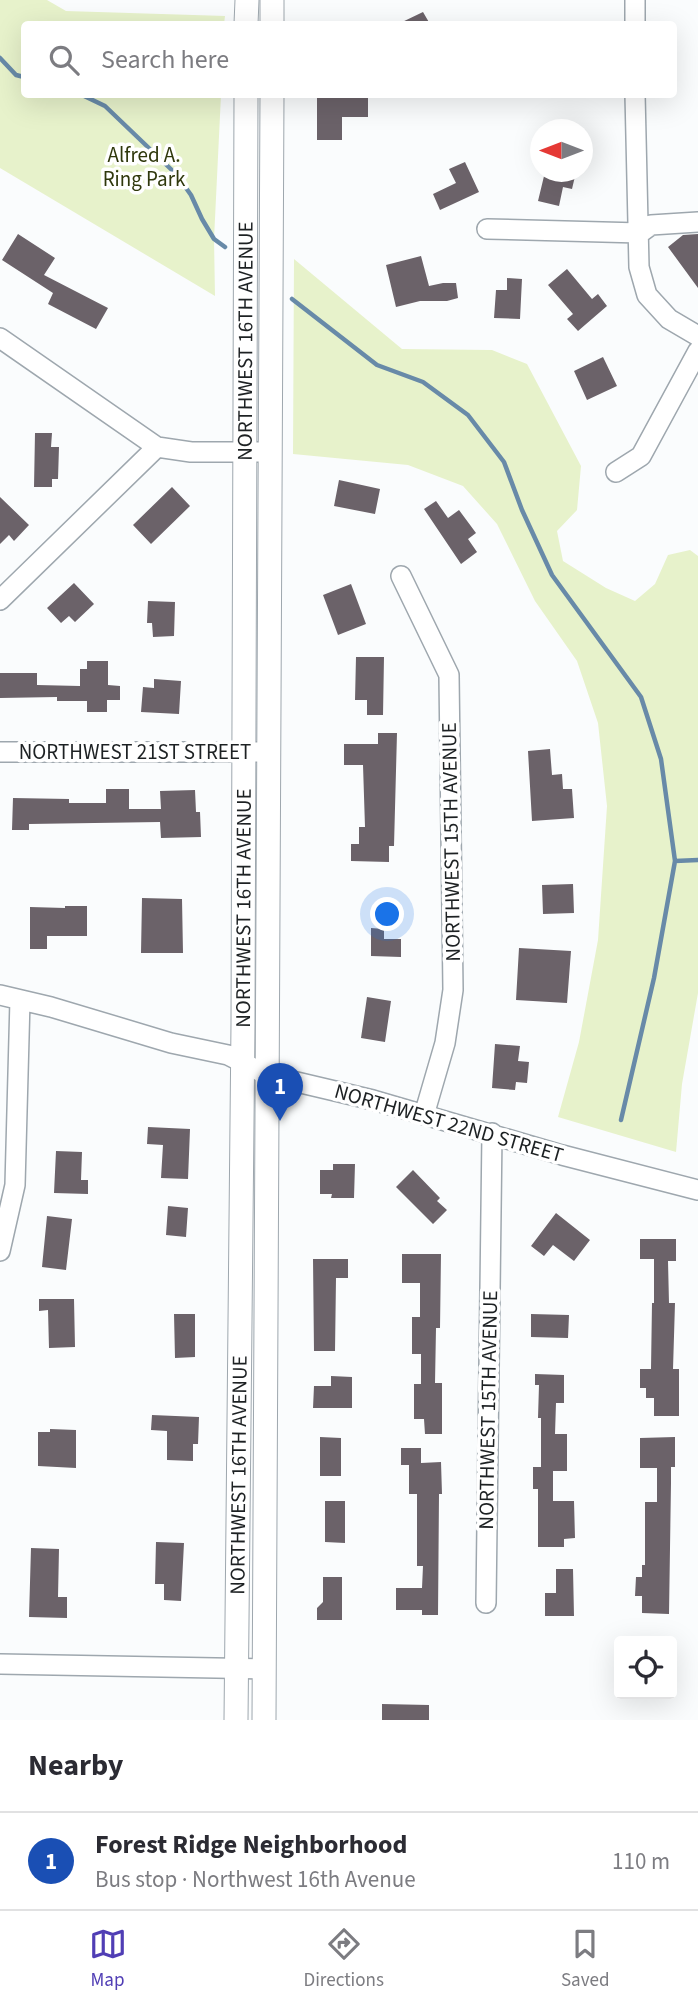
<!DOCTYPE html>
<html lang="en">
<head>
<meta charset="utf-8">
<style>
  :root { --surface:#fff; --page:#f7f7f7; --text:#2b2b33; --muted:#7c7c81; --line:#e1e1e2; --accent:#503eb5 }
  body { margin:0; font-family:"Source Sans 3",sans-serif; background:var(--page); color:var(--text) }
  .controls { position:absolute; right:21px; bottom:21px; display:grid; overflow:hidden; border-radius:7px; box-shadow:0 7px 28px #0002 }
  .controls button { width:63px; height:63px; display:grid; place-items:center; padding:0; border:0; border-bottom:2px solid var(--line); background:var(--surface); color:var(--text); font:35px sans-serif }
  .compass { position:absolute; left:530px; top:119px; width:63px; height:63px; border-radius:50%; background:var(--surface); box-shadow:0 7px 28px #0002; rotate:270deg }
  .you { position:absolute; left:388px; top:915px; width:24px; height:24px; margin:-18px; border:5px solid #fff; border-radius:50%; background:#1a73e8; box-shadow:0 0 0 10px #1a73e833 }
  .badge { display:grid; place-items:center; width:46px; height:46px; border-radius:50%; background:var(--accent); color:#fff; font-size:23px; font-weight:700 }
  .pin { position:absolute; translate:-50% -58px; filter:drop-shadow(0 2px 4px #0008) }
  .pin::after { content:''; position:absolute; top:37px; width:24px; height:21px; background:inherit; clip-path:polygon(0 0,100% 0,50% 100%) }
  .list { margin:0; padding:0; list-style:none }
  h2 { display:flex; justify-content:space-between; align-items:center; height:91px; margin:0; padding:0 28px; font-size:30px }
  h2 small { font-size:23px; font-weight:400; color:var(--muted) }
  .list li { display:grid; grid-template-columns:46px 1fr auto; gap:21px; align-items:center; box-sizing:border-box; height:98px; padding:0 28px; border-top:2px solid var(--line) }
  .list b { display:block; font-size:26px; white-space:nowrap }
  .list p { margin:0; font-size:23px; white-space:nowrap; color:var(--muted) }
  .list em { font-size:23px; font-style:normal; color:var(--muted) }
  .icon { flex:none; width:38px; height:38px; fill:none; stroke:currentColor; stroke-width:2; stroke-linecap:round; stroke-linejoin:round }
  .map { position:relative; flex:none; width:698px; height:1720px; overflow:hidden }
  .search { position:absolute; background:var(--surface); box-shadow:0 7px 28px #0002; left:21px; right:21px; top:21px; height:77px; display:flex; align-items:center; gap:18px; box-sizing:border-box; padding:0 24px; border-radius:7px; color:var(--muted); font-size:26px }
  .sheet { height:189px; background:var(--surface) }
  nav { display:flex; justify-content:space-around; align-items:center; box-sizing:border-box; height:98px; border-top:2px solid var(--line); background:var(--surface); font-size:19px; color:var(--muted) }
  nav a { display:grid; justify-items:center; gap:4px }
  nav .on { color:var(--accent) }
  .map>svg:first-child { display:block }
  .green { fill:#e7f2cb }
  .lines { fill:none; stroke-linecap:round; stroke-linejoin:round }
  .stream { stroke:#688aa8; stroke-width:4.5 }
  .building { fill:#6b6269 }
  .minor-casing { stroke:#9ea7ae; stroke-width:22 }
  .major-casing { stroke:#9ea7ae; stroke-width:25 }
  .minor { stroke:#fff; stroke-width:19 }
  .major { stroke:#fff; stroke-width:23 }
  .labels { text-anchor:middle; stroke-width:7; stroke-linejoin:round; paint-order:stroke }
  .park-label { font-size:21px; fill:#2f380c; stroke:#fff }
  .street-label { font-size:21px; fill:#1d2123; stroke:#fff }
</style>
</head>
<body>
<div class="map">
<svg width="698" height="1720" viewBox="0 0 698 1720">
  <rect width="100%" height="100%" fill="#fafcfd"/>
  <!-- green -->
  <path class="green" d="M0 0H47L66 11 225 16 224 24H24V94L221 95 214 239 215 296 0 168Z
    M294 259 402 349 492 350 527 364 581 466 577 510 557 531 563 561 606 588 635 601 655 584 668 555 690 550 698 556V993L682 1084 676 1152 558 1117 579 1042 598 940 607 806 598 723 577 661 535 601 497 524 463 486 408 465 293 454Z"/>
  <g class="lines">
    <!-- stream -->
    <path class="stream" d="M0 58 16 75 24 77
      M80 94 105 106 176 174 191 195 202 219 214 239 225 247
      M292 299 377 365 423 382 468 415 504 462 522 510 552 575 641 697 661 759 675 861 698 860
      M621 1120 654 978 675 861"/>
  </g>
  <!-- building -->
  <path class="building" d="M423 12 430 24H398Z
    M317 94H368V117H342V140H317Z
    M465 162 479 192 440 210 433 194 456 183 449 169Z
    M545 172H576L572 189 563 187 559 206 538 201Z
    M18 234 55 258 44 275 108 308 96 329 48 304 53 293 2 260Z
    M698 234V288L668 247 683 235Z
    M421 256 429 286 443 283H456L458 298 447 301H420L396 307 386 265Z
    M567 269 592 299 598 294 607 306 578 331 567 319 573 314 548 285Z
    M507 278 522 279 520 319 494 318 496 290H507Z
    M603 357 617 386 587 400 574 371Z
    M35 433H52L51 447H59L58 479H52V487H34Z
    M339 480 380 489 375 514 334 506Z
    M172 487 190 506 151 544 133 525Z
    M0 497 29 525 14 541 9 535 0 544Z
    M436 501 448 518 459 510 476 533 468 539 477 552 461 564 424 509Z
    M74 583 94 604 75 622 69 616 61 623 47 608Z
    M351 584 366 624 338 635 323 595Z
    M148 601 175 602 174 636 153 637 152 623H147Z
    M356 657H384L383 715H367V700H355Z
    M87 661H108V685L120 686V700H107V712H87V701H57V697L0 698V673H37V685L80 686V669H87Z
    M154 679 181 681 179 714 141 712 143 687 154 688Z
    M378 733H397L394 846H389V862L351 861V844H359V827H365L363 765H344V744H378Z
    M550 749 552 775 562 774 563 789H572L574 818 532 821 528 751Z
    M106 789H129V809H161L160 791 195 790 196 812H200L201 837 161 838 160 822 29 824V830H12L13 798 69 799V803H106Z
    M573 884 574 913 543 914 542 885Z
    M142 898 182 899 183 953H141Z
    M65 906H87V936H47V949H30V907L65 908Z
    M371 928 384 929V939H401V957L371 956Z
    M519 948 571 951 567 1003 516 1000Z
    M367 997 391 1001 385 1042 361 1038Z
    M495 1044 520 1046 518 1061 529 1062 527 1083 516 1082 515 1090 492 1088Z
    M148 1127 190 1129 188 1179 161 1178 163 1145 147 1144Z
    M56 1151 82 1152 81 1180H88V1194L54 1193Z
    M333 1164H355L354 1198H331L332 1194H320V1170H333Z
    M413 1170 440 1198 437 1201 447 1210 433 1224 396 1187Z
    M168 1206 188 1208 186 1237 166 1235Z
    M556 1213 590 1240 574 1261 553 1245 544 1256 531 1246Z
    M47 1216 72 1219 66 1270 42 1267Z
    M640 1239H676V1261H668L669 1303H675L673 1369H679V1416H654V1398H646V1388H640V1369H651L652 1303H654V1259H640Z
    M402 1254H441L440 1328H436L435 1383H442V1434H425L424 1419H414V1384H421V1354H412V1317H420V1283H402Z
    M313 1259H348V1278H336L335 1351H314Z
    M39 1299H74L75 1347 49 1348 48 1310 39 1311Z
    M174 1314H195V1357L175 1358Z
    M531 1314 569 1315 568 1338 531 1337Z
    M535 1374 564 1375V1403H556L555 1434H567V1471H553V1501H574L575 1538 564 1539V1547H538V1489H533V1467H541V1418H538L539 1385H535Z
    M331 1376 352 1377V1408H313L314 1386H331Z
    M152 1415 199 1417 198 1444H193V1461L167 1460V1431L151 1430Z
    M50 1429 76 1430V1468L38 1466V1432H50Z
    M320 1437 341 1438V1476H320Z
    M675 1437V1467H671V1483L669 1614 642 1613V1596H635L636 1577H642V1565H645V1502H657V1468H640V1438Z
    M401 1448H421V1463L441 1462 442 1494H439L438 1615H422V1610H396V1588H422L423 1566H417V1494H409V1465H401Z
    M325 1501H345V1543L325 1542Z
    M156 1542 184 1543 181 1601 164 1600V1584H155Z
    M31 1548 59 1549 58 1597H67V1618L29 1617Z
    M556 1569H573L574 1616H545V1593H556Z
    M323 1577H342V1620H317V1608L323 1602Z
    M382 1704 429 1705V1720H382Z"/>
  <g class="lines">
    <defs>
      <path id="minor" d="M635 0V24
        M635 94 639 267 647 295 669 319 698 336
        M487 229 640 233 651 225 698 222
        M0 338 157 447 191 452H271
        M616 472 641 456 698 351
        M401 576 449 675 453 990 445 1043 424 1115
        M0 600 157 447
        M0 752H258
        M0 995 51 1007 171 1043 228 1055 267 1075 373 1100 562 1155 698 1190
        M0 1251 15 1185 20 1000
        M486 1603 492 1133
        M0 1664 264 1669"/>
      <g id="major">
        <path d="M246 24 247 0"/>
        <path d="M272 24V0"/>
        <path id="s1" d="M236 1720 243 1023 246 94"/>
        <path d="M264 1720 272 94"/>
      </g>
    </defs>
    <!-- minor casing -->
    <use href="#minor" class="minor-casing"/>
    <!-- major casing -->
    <use href="#major" class="major-casing"/>
    <!-- minor -->
    <use href="#minor" class="minor"/>
    <!-- major -->
    <use href="#major" class="major"/>
  </g>
  <g class="labels">
    <!-- park labels -->
    <g class="park-label">
      <text x="144" y="162">Alfred A.<tspan x="144" dy="24">Ring Park</tspan></text>
    </g>
    <!-- street labels -->
    <g class="street-label">
      <text dy="7" stroke="none"><textPath href="#s1" startOffset="1379">NORTHWEST 16TH AVENUE</textPath></text>
      <text x="135" y="759">NORTHWEST 21ST STREET</text>
      <text transform="translate(451 842) rotate(-91)" y="7">NORTHWEST 15TH AVENUE</text>
      <text dy="7" stroke="none"><textPath href="#s1" startOffset="812">NORTHWEST 16TH AVENUE</textPath></text>
      <text transform="translate(449 1123) rotate(16)" y="7">NORTHWEST 22ND STREET</text>
      <text transform="translate(488 1410) rotate(-89)" y="7">NORTHWEST 15TH AVENUE</text>
      <text dy="7" stroke="none"><textPath href="#s1" startOffset="245">NORTHWEST 16TH AVENUE</textPath></text>
    </g>
  </g>
</svg>
<div class="controls">
<button><svg class="icon" aria-label="locate" viewBox="0 0 24 24"><circle cx="12" cy="12" r="6"/><path d="M12 2v4M12 18v4M2 12h4M18 12h4"/></svg></button>
</div>
<svg class="compass" viewBox="-18 -18 36 36"><path d="M0-13l5 13h-10z" fill="#e53935"/><path d="M0 13l5-13h-10z" fill="#7c7c81"/></svg>
<div class="you"></div>
<div class="pin badge" style="left:280px;top:1121px;background:#1a4fb4">1</div>
<div class="search"><svg class="icon" aria-label="search" viewBox="0 0 24 24"><circle cx="10" cy="10" r="6"/><path d="M15 15l6 6"/></svg>Search here</div>
</div>
<section class="sheet">
<h2>Nearby<small></small></h2>
<ul class="list">
<li><span class="badge" style="background:#1a4fb4">1</span><div><b>Forest Ridge Neighborhood</b><p>Bus stop · Northwest 16th Avenue</p></div><em>110 m</em></li>
</ul>
</section>
<nav>
<a class="on"><svg class="icon" aria-label="map" viewBox="0 0 24 24"><path d="M3 6l6-2 6 2 6-2v14l-6 2-6-2-6 2zM9 4v14M15 6v14"/></svg>Map</a>
<a><svg class="icon" aria-label="directions" viewBox="0 0 24 24"><path d="M12 3l9 9-9 9-9-9zM9 14v-3h6M13 9l2 2-2 2"/></svg>Directions</a>
<a><svg class="icon" aria-label="saved" viewBox="0 0 24 24"><path d="M7 4h10v16l-5-4-5 4z"/></svg>Saved</a>
</nav>
</body>
</html>
